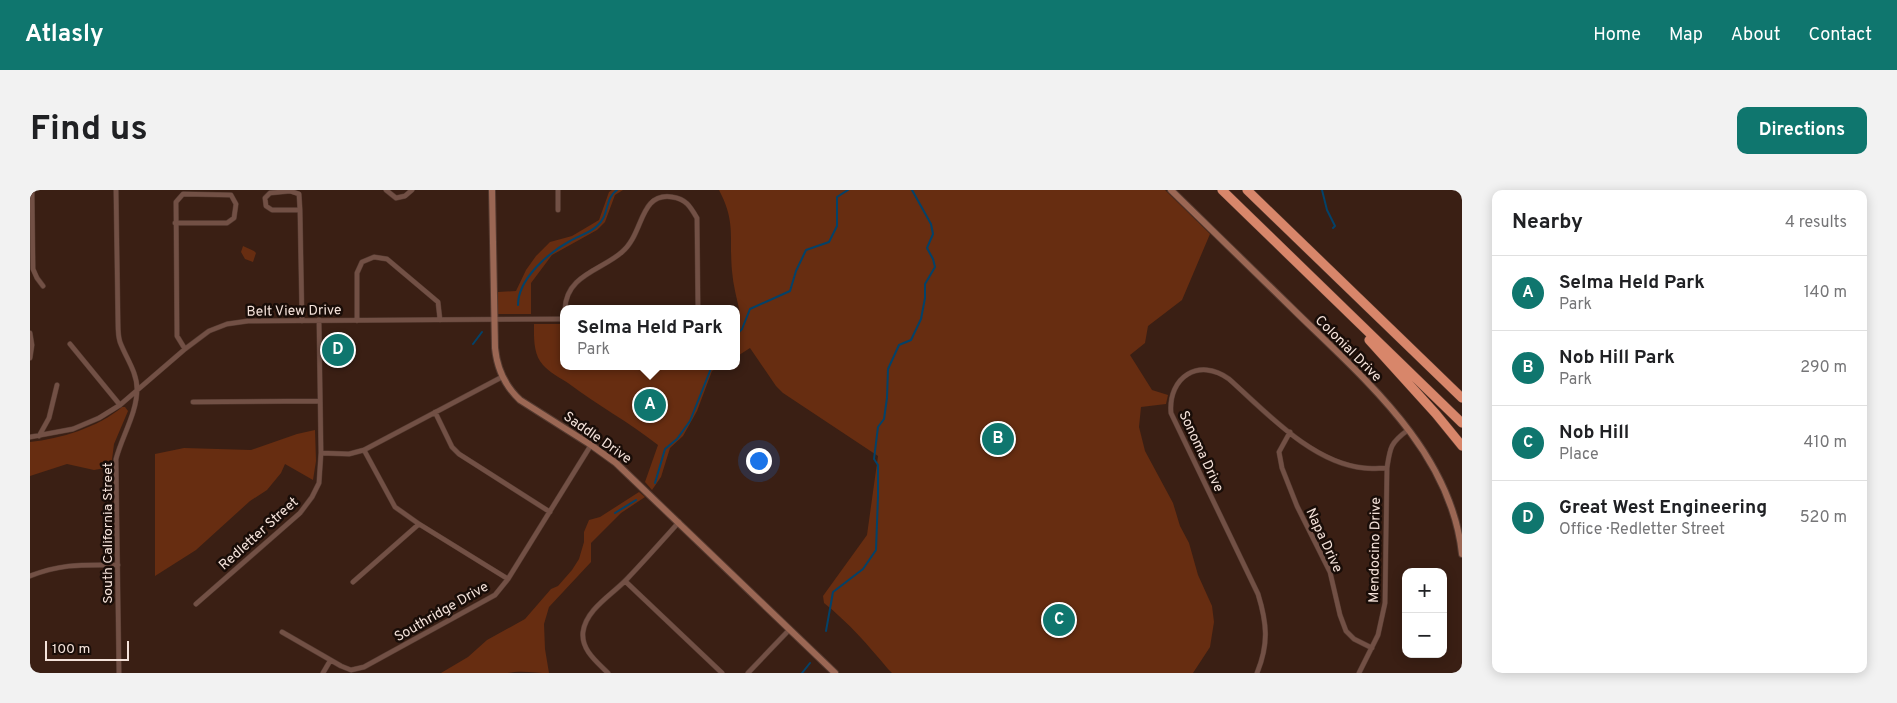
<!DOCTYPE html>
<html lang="en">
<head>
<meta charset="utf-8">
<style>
  :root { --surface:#fff; --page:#f2f2f2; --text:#202124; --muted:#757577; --line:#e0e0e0; --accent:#0f766e }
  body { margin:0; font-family:Overpass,sans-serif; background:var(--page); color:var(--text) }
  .controls { position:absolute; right:15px; bottom:15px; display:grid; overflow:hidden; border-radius:10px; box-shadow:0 2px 12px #0003 }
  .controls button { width:45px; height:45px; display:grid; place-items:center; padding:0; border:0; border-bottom:1px solid var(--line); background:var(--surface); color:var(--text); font:25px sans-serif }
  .scale { position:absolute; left:15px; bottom:12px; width:84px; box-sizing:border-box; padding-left:5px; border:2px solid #f4e2da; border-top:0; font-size:14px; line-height:18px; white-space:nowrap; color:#f4e2da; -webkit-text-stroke:4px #190d08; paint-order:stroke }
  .you { position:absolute; left:728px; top:270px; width:18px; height:18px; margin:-12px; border:4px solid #fff; border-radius:50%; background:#1a73e8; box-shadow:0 0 0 8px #1a73e833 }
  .badge { display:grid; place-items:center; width:32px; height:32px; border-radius:50%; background:var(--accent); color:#fff; font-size:16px; font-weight:700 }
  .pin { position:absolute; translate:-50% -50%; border:2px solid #fff; box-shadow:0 1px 5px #0006 }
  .popup { position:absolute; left:530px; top:115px; width:180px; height:65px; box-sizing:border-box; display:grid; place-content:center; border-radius:10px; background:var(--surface); filter:drop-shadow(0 1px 4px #0005); font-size:16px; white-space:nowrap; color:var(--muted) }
  .popup b { font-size:19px; color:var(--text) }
  .popup::after { content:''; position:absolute; left:50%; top:100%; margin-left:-10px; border:10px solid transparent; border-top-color:var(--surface) }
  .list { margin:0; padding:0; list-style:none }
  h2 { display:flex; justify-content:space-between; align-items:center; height:65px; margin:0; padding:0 20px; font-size:21px }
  h2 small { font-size:16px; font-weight:400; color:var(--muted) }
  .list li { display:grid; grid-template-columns:32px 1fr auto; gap:15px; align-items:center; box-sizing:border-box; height:75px; padding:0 20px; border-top:1px solid var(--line) }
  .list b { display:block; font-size:19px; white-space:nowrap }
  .list p { margin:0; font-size:16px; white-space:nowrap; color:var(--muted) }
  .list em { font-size:16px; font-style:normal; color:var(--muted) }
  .map { position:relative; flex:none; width:1432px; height:483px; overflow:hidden; border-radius:10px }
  header { display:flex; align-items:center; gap:30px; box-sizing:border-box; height:70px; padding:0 25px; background:var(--accent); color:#fff }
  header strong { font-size:24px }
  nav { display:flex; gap:28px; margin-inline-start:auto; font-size:18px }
  .intro { display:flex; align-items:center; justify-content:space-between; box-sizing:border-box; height:120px; padding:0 30px }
  h1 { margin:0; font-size:35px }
  .button { padding:12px 22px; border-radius:10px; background:var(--accent); color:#fff; font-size:18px; font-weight:700 }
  main { display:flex; gap:30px; padding:0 30px }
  aside { flex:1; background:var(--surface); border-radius:10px; box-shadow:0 2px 12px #0003 }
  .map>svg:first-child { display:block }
  .green { fill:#672d11 }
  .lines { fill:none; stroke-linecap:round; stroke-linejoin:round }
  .stream { stroke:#034269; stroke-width:2 }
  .street-casing { stroke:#543a30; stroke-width:5.5 }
  .secondary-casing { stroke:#543a30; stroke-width:8 }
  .highway-casing { stroke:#543a30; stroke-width:10 }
  .street { stroke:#725045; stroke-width:4.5 }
  .secondary { stroke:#9b6754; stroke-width:6 }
  .highway { stroke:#d8866a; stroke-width:9 }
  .labels { text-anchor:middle; stroke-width:5; stroke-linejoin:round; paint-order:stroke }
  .street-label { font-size:14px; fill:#f4e2da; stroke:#190d08 }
</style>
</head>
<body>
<header>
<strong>Atlasly</strong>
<nav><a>Home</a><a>Map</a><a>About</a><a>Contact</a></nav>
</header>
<div class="intro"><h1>Find us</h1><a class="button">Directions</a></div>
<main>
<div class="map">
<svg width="1432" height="483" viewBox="0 0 1432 483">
  <rect width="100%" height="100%" fill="#3a1f14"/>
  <!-- green -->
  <path class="green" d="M582 0H593L585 5 575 32 567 40 522 65 501 93V124H468V102L486 101 496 80 506 66 520 52 542 46 569 30 579 2Z
    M689 0H1135L1180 44 1152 110 1118 136 1115 153 1100 165 1122 200 1138 205 1136 214 1111 217 1109 237 1115 261 1143 313 1150 336 1159 353 1168 385 1182 416 1184 432 1180 457 1163 483H862L858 479C838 455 819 433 794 413L793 406 837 345 848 266 753 203 746 196 720 158 706 167V124L710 123C707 109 703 95 702 81 699 47 706 32 689 0Z
    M213 56 224 61 226 63 223 72 215 69 211 62Z
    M504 134H534V176H691L682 181 667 221 653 246 640 258 631 287 622 300 615 292 628 255C599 232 567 215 538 193 530 188 519 182 513 175 503 164 504 147 504 134Z
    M92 217H95L98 221 84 254 81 277 64 280 37 274 0 286V252C30 249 69 237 92 217Z
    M285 240 286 271 283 290 255 274 251 283 237 300 220 311 166 360 125 386V264L154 258 221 260 267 244Z
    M609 302 615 307 591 323 561 353V372L519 417 514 434 515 459 519 483C506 483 491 480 478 483H411L438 467 457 450 495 429 521 399 528 396 542 380 549 369 554 352V342L559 330 570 327Z"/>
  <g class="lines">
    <!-- stream -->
    <path class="stream" d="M1292 0 1297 20 1305 36 1303 38
      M488 115C488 89 518 63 540 51 548 46 560 43 567 36 580 25 574 9 587 0
      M706 145 712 139 720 119 760 101 766 81 776 60 799 52 807 36V7L818 0
      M443 154 452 142
      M625 293 635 259 647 249 660 231 682 176
      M585 323 606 310
      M796 441 803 402 833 379 846 360 848 306V275L844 269 848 237 854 229 857 208 858 179 869 155 881 150 891 129 895 108V94L905 77 903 69 897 58 903 44 901 34 882 0
      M772 483 780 473"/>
    <defs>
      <path id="street" d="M2 0 3 79 7 88 13 96
        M86 0 88 133C88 139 88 146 90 152 96 168 107 182 107 199 107 223 92 246 86 269L89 483
        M356 0 366 8 375 6 382 0
        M528 0V20
        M270 20H242L236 16 235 8 240 3 260 1 269 4 270 20 272 131
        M145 33H197L204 28 206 14 201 5 153 4 146 12 147 146 155 159
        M535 119C536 85 572 80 592 62 614 44 609 2 642 7 656 9 660 16 667 28L668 119
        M327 131V83L332 72 344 67 357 69 408 112 410 130
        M0 143 2 155 0 168
        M40 154 90 215
        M163 212 290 211
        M405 222 422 257 429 264 520 322
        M1260 242 1249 262 1252 278 1267 316 1300 382 1310 425 1316 441 1324 449 1342 458
        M9 246 19 228 27 195
        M0 247 43 239 69 228 90 215 155 159 179 141 197 134 218 131 534 129
        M334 260 365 317 389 334 478 389
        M291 263 319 264 334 260 472 187
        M0 386C33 373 54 375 88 375
        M595 391 692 483
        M323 392 389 334
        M166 414 270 323 282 307 289 293 291 263 289 130
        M252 442 311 476 321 480 334 477 465 405 478 389 561 255
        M293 483 300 471
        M578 483C567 472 551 460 553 442 556 419 583 404 597 389 615 370 632 351 649 332
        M718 483 760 439
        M1227 483C1239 454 1237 433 1228 404L1141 223C1138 187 1169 167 1199 189 1236 222 1282 273 1334 278 1342 279 1349 278 1357 278
        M1329 483 1348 445 1355 413 1357 278C1360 258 1360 253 1378 240"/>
      <path id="secondary" d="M462 0 465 158C467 178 475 196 490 210L561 255 586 273 805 483
        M1141 0C1184 42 1226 83 1269 125 1338 192 1421 263 1432 364"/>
      <path id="highway" d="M1192 0 1432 233
        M1217 0 1432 208
        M1339 150 1406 224 1432 256"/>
    </defs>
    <!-- street casing -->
    <use href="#street" class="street-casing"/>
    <!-- secondary casing -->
    <use href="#secondary" class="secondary-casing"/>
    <!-- highway casing -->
    <use href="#highway" class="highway-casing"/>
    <!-- street -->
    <use href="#street" class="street"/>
    <!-- secondary -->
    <use href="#secondary" class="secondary"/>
    <!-- highway -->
    <use href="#highway" class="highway"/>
  </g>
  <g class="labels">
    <!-- street labels -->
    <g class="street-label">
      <text transform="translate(264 120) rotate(-1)" y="5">Belt View Drive</text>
      <text transform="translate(1319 158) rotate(45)" y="5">Colonial Drive</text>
      <text transform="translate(568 247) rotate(35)" y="5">Saddle Drive</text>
      <text transform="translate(1172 261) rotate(65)" y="5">Sonoma Drive</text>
      <text transform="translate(77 343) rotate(-90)" y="5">South California Street</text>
      <text transform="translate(228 343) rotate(-42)" y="5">Redletter Street</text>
      <text transform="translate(1295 350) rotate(65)" y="5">Napa Drive</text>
      <text transform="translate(1344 360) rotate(-89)" y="5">Mendocino Drive</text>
      <text transform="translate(411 421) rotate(-30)" y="5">Southridge Drive</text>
    </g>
  </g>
</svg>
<div class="controls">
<button>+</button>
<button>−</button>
</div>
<div class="scale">100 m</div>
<div class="you"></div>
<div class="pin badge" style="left:620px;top:215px">A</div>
<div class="popup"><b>Selma Held Park</b>Park</div>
<div class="pin badge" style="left:968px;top:249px">B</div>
<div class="pin badge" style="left:1029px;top:430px">C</div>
<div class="pin badge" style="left:308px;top:160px">D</div>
</div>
<aside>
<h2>Nearby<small>4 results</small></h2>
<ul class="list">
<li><span class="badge">A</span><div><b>Selma Held Park</b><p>Park</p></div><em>140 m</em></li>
<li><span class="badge">B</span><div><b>Nob Hill Park</b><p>Park</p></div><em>290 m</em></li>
<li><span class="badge">C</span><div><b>Nob Hill</b><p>Place</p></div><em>410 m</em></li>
<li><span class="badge">D</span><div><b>Great West Engineering</b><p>Office · Redletter Street</p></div><em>520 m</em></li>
</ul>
</aside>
</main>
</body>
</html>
